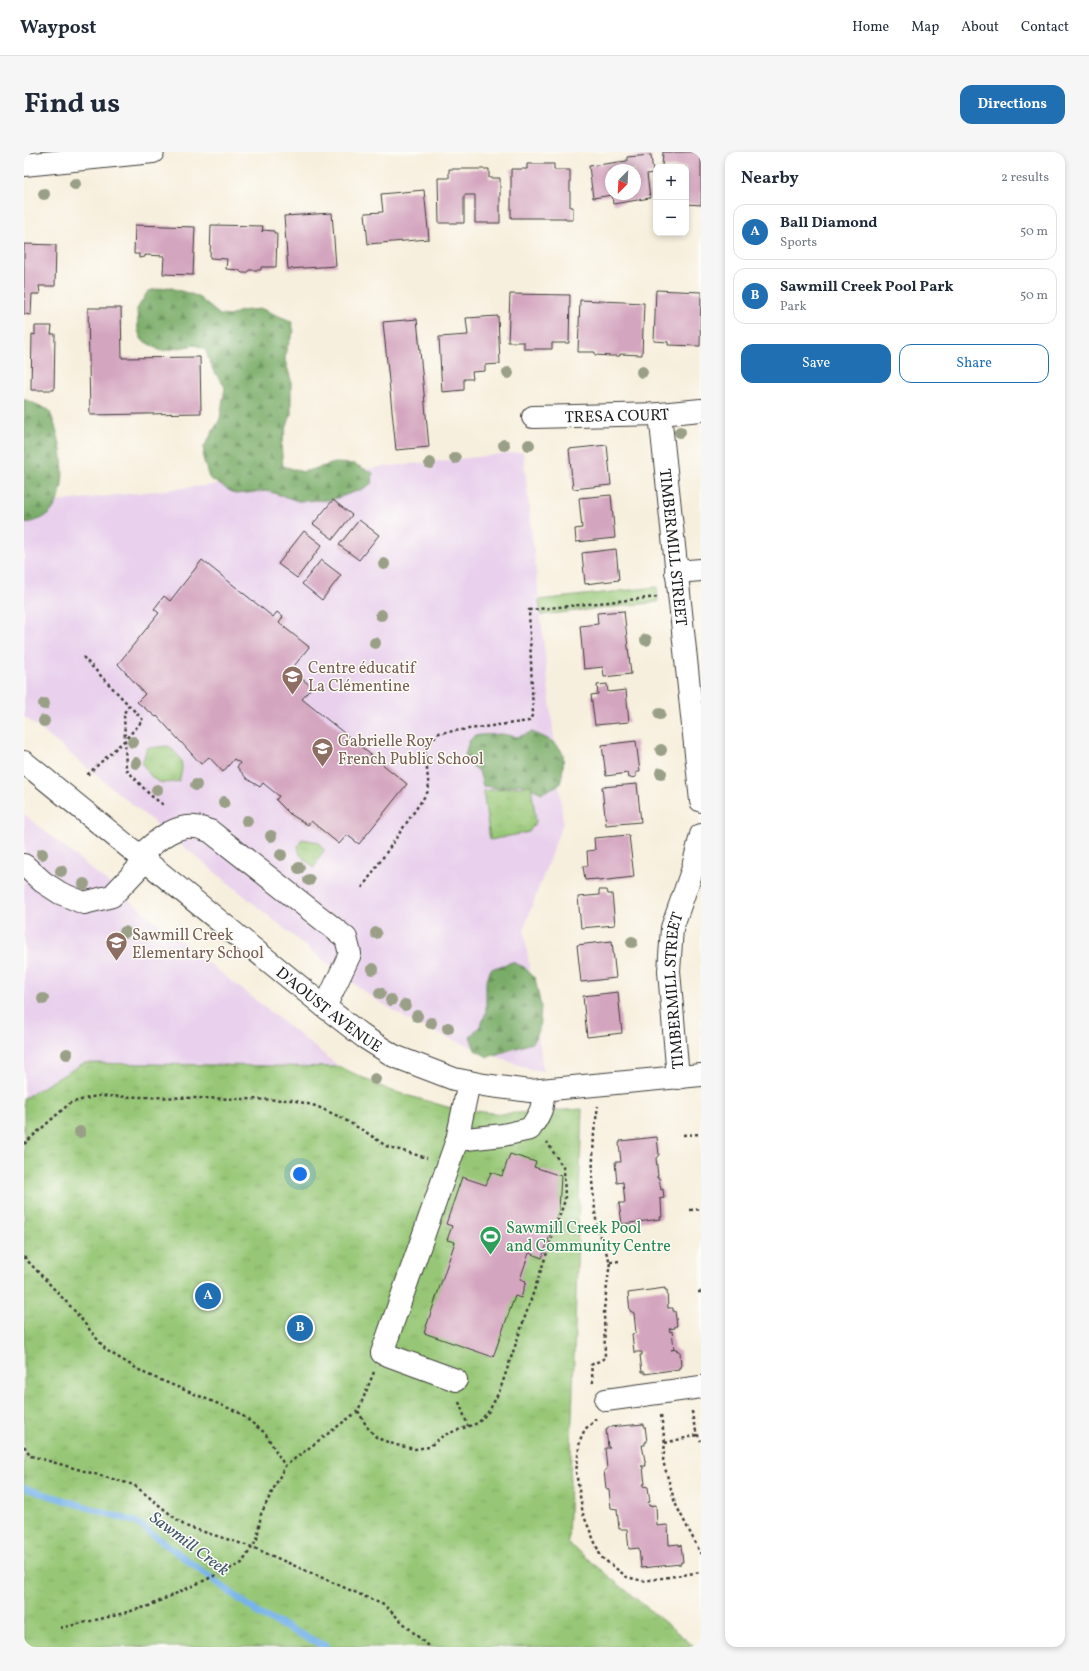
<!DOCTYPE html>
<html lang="en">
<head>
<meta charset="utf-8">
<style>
  :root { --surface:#fff; --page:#f6f6f7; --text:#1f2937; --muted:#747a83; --line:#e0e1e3; --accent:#1f6fb2 }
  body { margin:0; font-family:Vollkorn,serif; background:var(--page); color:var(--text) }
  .controls { position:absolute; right:12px; top:12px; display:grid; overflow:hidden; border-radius:8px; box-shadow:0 2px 6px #0003 }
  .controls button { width:36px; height:36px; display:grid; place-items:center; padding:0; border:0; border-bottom:1px solid var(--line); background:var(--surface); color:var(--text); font:20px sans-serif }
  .compass { position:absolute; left:581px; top:12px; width:36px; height:36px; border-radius:50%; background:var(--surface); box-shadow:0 2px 6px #0003; rotate:204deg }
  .you { position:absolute; left:276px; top:1022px; width:14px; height:14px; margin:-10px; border:3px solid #fff; border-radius:50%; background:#1a73e8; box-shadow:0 0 0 6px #1a73e833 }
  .badge { display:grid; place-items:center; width:26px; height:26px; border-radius:50%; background:var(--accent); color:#fff; font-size:13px; font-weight:700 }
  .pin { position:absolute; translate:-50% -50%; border:2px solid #fff; box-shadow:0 1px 4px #0006 }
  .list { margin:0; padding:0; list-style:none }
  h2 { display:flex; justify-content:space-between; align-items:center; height:52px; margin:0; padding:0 16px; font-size:17px }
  h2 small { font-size:13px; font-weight:400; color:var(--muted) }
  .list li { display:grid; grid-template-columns:26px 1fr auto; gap:12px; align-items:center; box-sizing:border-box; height:56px; margin:0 8px 8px; padding:0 8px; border:1px solid var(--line); border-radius:12px }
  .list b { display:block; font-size:15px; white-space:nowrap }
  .list p { margin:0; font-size:13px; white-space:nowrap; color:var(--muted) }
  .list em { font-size:13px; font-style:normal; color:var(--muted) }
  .actions { display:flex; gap:8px; padding:12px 16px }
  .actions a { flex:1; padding:9px 0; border:1px solid var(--accent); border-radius:12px; text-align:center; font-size:14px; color:var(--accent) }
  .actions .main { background:var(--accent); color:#fff }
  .map { position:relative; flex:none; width:677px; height:1495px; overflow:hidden; border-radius:12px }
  header { display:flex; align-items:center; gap:24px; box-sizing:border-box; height:56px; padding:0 20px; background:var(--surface); border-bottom:1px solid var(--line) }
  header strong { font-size:19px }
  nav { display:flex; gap:22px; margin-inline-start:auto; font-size:14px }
  .intro { display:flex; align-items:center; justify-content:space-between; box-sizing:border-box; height:96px; padding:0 24px }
  h1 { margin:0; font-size:28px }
  .button { padding:10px 18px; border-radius:12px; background:var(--accent); color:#fff; font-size:14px; font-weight:700 }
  main { display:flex; gap:24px; padding:0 24px }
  aside { flex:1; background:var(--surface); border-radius:12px; box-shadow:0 2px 6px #0003 }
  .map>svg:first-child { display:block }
  .built { fill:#e9d1ed }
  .green { fill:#97c776; stroke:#5a7249 }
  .forest { fill:url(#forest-firs); stroke:#4a6442 }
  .park { fill:url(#park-tufts); stroke:#5a7249 }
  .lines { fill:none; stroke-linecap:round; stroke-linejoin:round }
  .stream { stroke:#77b3e9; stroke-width:7 }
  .building { fill:#d4a5bf; fill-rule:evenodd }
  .minor-casing { stroke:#3d3c39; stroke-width:24 }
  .path { stroke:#3d3c39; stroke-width:2.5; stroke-dasharray:3 3; stroke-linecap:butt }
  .minor { stroke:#fff; stroke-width:22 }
  .tree { fill:#9aa087 }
  .labels { text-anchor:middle; stroke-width:3; stroke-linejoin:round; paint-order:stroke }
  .street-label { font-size:16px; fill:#1c1c1c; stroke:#fdfcf7 }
  .education-label { font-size:16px; fill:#785e54; stroke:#fdfcf7; text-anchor:start }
  .leisure-label { font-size:16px; fill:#27864d; stroke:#fdfcf7; text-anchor:start }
  .water-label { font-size:17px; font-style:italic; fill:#40586e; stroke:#fdfcf7 }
</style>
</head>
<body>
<header>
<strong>Waypost</strong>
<nav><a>Home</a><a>Map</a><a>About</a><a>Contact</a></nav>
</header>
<div class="intro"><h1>Find us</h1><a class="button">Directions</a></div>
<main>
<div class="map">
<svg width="677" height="1495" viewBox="0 0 677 1495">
  <defs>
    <pattern id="forest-firs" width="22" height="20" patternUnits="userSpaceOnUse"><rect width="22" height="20" fill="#79ac67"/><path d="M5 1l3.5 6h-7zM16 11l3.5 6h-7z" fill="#628b54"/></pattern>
    <pattern id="park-tufts" width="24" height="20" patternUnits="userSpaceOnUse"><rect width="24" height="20" fill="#97c776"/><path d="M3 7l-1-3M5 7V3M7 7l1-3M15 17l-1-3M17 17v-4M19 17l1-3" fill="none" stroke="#82aa66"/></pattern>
  </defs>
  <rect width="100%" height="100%" fill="#fdfcf7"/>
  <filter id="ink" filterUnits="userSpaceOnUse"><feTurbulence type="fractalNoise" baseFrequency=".025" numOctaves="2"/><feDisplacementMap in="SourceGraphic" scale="8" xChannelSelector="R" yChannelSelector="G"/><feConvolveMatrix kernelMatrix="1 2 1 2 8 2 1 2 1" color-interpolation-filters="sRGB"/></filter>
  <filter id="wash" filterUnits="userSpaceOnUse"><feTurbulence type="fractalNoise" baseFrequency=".012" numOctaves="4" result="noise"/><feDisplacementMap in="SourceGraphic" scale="16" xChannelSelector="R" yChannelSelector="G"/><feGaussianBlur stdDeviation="0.9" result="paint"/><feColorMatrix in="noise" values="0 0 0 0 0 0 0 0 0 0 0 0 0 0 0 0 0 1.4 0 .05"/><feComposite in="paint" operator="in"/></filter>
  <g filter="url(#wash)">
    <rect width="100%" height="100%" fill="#f7efdd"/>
    <!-- built -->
    <path class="built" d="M499 300 539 670 500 776 519 919 505 917 394 874 346 844 295 805 0 564V353Z
      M0 662 120 760 316 915 60 911 0 946Z"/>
    <!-- green -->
    <path class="green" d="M633 435 634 450 517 463 515 448Z"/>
    <!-- forest -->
    <path class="forest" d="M144 135 173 144 196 163 206 164 216 159 238 157 267 169 270 179 262 198 261 208 267 228V262L257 293 259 314 279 320 311 311 330 312 349 321 348 331 339 337 307 348 274 349 244 339 211 342 185 326 179 306 180 295 196 267 201 235 189 218 181 197 171 193 137 199 118 188 114 179 113 157 124 139Z
      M0 247 25 258C37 285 47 331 29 357 23 367 10 369 0 372Z
      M508 580C540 593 544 598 536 632L518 641 497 632 475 636 459 634 455 619 443 610 441 603 445 589 450 584 457 583 478 582 494 585Z
      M488 810 500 815 511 826 517 855 515 879 508 891 464 905 451 898 446 884 456 874 462 861V830L467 817Z"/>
    <!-- park -->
    <path class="park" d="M144 594C158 606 161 611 155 629 133 634 129 629 118 611L123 596Z
      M507 633 512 669 505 680 466 688 459 639Z
      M278 687 294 690 300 698 290 716 276 703 274 695Z
      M60 911 316 915 365 938 427 956 476 962 558 957 544 1391 671 1495H0V946Z"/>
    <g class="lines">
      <!-- stream -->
      <path class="stream" d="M0 1336 112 1370 237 1463 303 1495"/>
    </g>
    <g id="blocks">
      <!-- building -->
      <path class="building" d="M639 0H677V53L662 52V15H638Z
        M627 3 629 21 623 22 626 46 589 52 588 43 569 46 565 14 603 9V5ZM587 18H611V42H587Z
        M503 12H530V18H546V55H549V68H542V66H487V17H503Z
        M425 17H465V26H476V71H451V43H440V71H415L414 26H425Z
        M400 38 405 87 344 92 341 61 359 60 357 42Z
        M308 61 312 114 264 117 260 64Z
        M111 73 171 75 169 123 139 122 140 104 121 103V105L115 106V102H110Z
        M187 73 239 74 238 80 239 78 250 79V81H253L252 115H237V118H225L223 121H218L215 118 202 117 203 107 186 106Z
        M0 92 32 93 31 134H15L16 142H8L7 163 0 162Z
        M632 138 677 140 676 194 644 193V190L630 189Z
        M486 142 546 143 545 191H528V197H500V190H484Z
        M556 148 620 151 618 203 596 202V204H587L571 203V200H554Z
        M64 156H97L98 206 176 205 177 261 66 263Z
        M474 164 476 212 461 213V219L448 220 449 227H440V238L418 240 415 185 444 183 442 166Z
        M393 167 405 295 372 298 359 170Z
        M11 174H28L27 182H31L30 238H7L8 182 11 183Z
        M583 293 587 333 549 337 545 297Z
        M587 343 591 386 552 390 551 377 558 376 555 346Z
        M309 348 328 363 309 387 289 372Z
        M335 368 355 383 335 408 315 393Z
        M280 379 298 393 273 426 254 412Z
        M592 397 595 428 561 432 558 401Z
        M178 408 249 465 253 460 259 465 255 471 285 495 267 518 288 535 278 547 383 632 335 692 323 683 315 692 287 669 284 673 266 662 252 648 255 644 239 631 236 635 223 627 213 615 216 611 210 607 199 620 185 605 177 612 133 564 132 565 113 550 121 542 94 512 135 461 130 457 140 444 146 449Z
        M297 408 317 423 298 448 278 432Z
        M600 459 607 522 580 525 579 515 560 517 556 474 574 472 573 461Z
        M583 532 584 540 602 538 605 570 571 573 567 543 574 542 573 533Z
        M612 589 616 620H612V625L605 626 604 621 582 624 578 593Z
        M613 632 617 670 582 673 578 635Z
        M605 683 610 725 575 729 574 727 561 728 559 714H564L563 699 571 698 570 686Z
        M575 738H583L584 742H588L591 773 557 776 554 745 575 743Z
        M588 789 592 826 557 830 553 793Z
        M594 840 598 881 563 885 559 844Z
        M633 985 635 1003 632 1006 634 1024H633V1026H635L637 1038 639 1037 640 1046 635 1047 637 1049 638 1065H636L637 1067 598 1072 595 1051H601L599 1030 593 1031 591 1010H597L595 991H596V989Z
        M486 1002 512 1010 510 1015 537 1024 535 1058 518 1106 505 1101 496 1127 502 1129 497 1146 491 1144 469 1205 400 1181 431 1090 423 1088 428 1074 422 1072 438 1025 462 1033 467 1020 478 1024Z
        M641 1136V1138H643L644 1156H649V1159H651L653 1174H651V1176L645 1177 646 1180 648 1179 650 1197 647 1198 653 1197V1199H656L657 1215H655V1217L621 1222V1220H618L616 1203H618V1200H610L608 1182 612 1181 610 1161 606 1159 604 1141Z
        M620 1272V1274H621L623 1290H621V1293H618L622 1314H617L619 1315 621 1332H619V1334L624 1335 626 1350H624L625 1354 632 1353 633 1374 642 1373 644 1374 645 1393 655 1392V1394L657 1393 659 1410H657V1412L617 1416 615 1396 605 1397 603 1377H595L593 1357 587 1356 585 1338 582 1336 580 1319 583 1317 581 1296H586L584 1295 582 1278 584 1277V1275Z"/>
    </g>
  </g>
  <g filter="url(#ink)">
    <use href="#blocks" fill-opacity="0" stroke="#3d3c39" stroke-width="1"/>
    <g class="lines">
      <defs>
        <g id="minor">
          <path d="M0 13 129 0"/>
          <path id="s1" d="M636 262 677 649"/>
          <path id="s2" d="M509 265 636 262 677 258"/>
          <path d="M652 420 677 418"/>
          <path id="s3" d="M0 610 301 855 340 885 370 904 430 927 460 933 506 939 677 923"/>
          <path d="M115 704C131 691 149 672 171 675 176 675 181 678 186 679L322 786 326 802 301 855"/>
          <path d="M0 713 19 730 36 741 60 751 88 744 121 709"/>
          <path id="s4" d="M654 926 645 819 648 776 668 719 677 683"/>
          <path d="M433 988 479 983 506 977C517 960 519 958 519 938"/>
          <path d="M432 1228 358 1201 433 988 445 930"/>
          <path d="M582 1248 677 1235"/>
        </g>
      </defs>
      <!-- minor casing -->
      <use href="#minor" class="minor-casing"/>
      <!-- path -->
      <path class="path" d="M59 505 119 568 101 588 63 623
        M105 553 100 561 102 617 126 643 141 654
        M338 736 405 638 401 596 415 581 505 569 509 562 505 458 634 445
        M659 983 677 982
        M0 992 46 951 72 944 268 948 292 954 316 965 345 982 362 994 403 1006
        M666 1058 677 1057
        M0 1105 49 1157 82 1198 122 1222 214 1260 241 1281 261 1314
        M586 1110 596 1109
        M674 1140H677
        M569 1231 567 1213 581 1206 580 1157 586 1110 573 1077 568 1029 570 980 574 954
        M435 1250 444 1274
        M334 1259 343 1275 353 1286 372 1293 391 1297 405 1295 420 1283 454 1271 465 1259 476 1238 541 1048 540 1017 523 990
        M668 1259C669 1270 671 1279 677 1289
        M637 1263 641 1291
        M571 1266V1269L561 1277 556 1288 552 1320 559 1362 577 1405 603 1425 619 1429 677 1420
        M673 1283 641 1291 639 1309 651 1351 677 1402
        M0 1294 7 1304 110 1333 161 1374 228 1395 360 1453 405 1495
        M36 1476 89 1464 125 1454 218 1411 233 1387 237 1362 261 1314 334 1259 350 1220"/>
      <!-- minor -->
      <use href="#minor" class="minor"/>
    </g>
    <!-- trees -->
    <g class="tree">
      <circle cx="51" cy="32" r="6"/>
      <circle cx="20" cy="42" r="6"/>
      <circle cx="618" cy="220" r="6"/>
      <circle cx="484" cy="221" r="6"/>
      <circle cx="656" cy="280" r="6"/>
      <circle cx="480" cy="293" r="6"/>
      <circle cx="505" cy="293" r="6"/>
      <circle cx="431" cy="306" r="6"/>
      <circle cx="406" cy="311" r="6"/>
      <circle cx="360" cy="412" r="6"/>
      <circle cx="357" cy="463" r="6"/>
      <circle cx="622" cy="488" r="6"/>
      <circle cx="351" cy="491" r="6"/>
      <circle cx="20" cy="552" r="6"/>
      <circle cx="636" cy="562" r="6"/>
      <circle cx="20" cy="569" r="6"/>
      <circle cx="109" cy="590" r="6"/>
      <circle cx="637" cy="598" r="6"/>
      <circle cx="112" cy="611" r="6"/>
      <circle cx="637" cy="621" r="6"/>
      <circle cx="172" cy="633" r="6"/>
      <circle cx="133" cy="638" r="6"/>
      <circle cx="200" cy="650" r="6"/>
      <circle cx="223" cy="669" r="6"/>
      <circle cx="247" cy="684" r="6"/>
      <circle cx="18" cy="702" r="6"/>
      <circle cx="257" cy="703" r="6"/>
      <circle cx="275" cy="716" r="6"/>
      <circle cx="37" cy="719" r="6"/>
      <circle cx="285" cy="728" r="6"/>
      <circle cx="60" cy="732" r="6"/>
      <circle cx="101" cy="780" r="6"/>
      <circle cx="352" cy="781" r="6"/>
      <circle cx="608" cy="790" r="6"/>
      <circle cx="349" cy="817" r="6"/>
      <circle cx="356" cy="841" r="6"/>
      <circle cx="19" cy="847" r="6"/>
      <circle cx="367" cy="848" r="6"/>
      <circle cx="381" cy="853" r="6"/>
      <circle cx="393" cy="864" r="6"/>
      <circle cx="407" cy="871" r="6"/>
      <circle cx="424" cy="876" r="6"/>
      <circle cx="43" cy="902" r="6"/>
      <circle cx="351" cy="927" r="6"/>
      <circle cx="56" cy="980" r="6"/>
    </g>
  </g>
  <!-- icons -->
  <defs>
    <symbol id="school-pin" viewBox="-11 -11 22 30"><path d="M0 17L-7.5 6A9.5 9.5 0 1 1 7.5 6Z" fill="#8d6e63" stroke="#fdfcf7"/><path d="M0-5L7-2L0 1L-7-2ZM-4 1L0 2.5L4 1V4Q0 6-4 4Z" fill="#fff"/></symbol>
    <symbol id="stadium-pin" viewBox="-11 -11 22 30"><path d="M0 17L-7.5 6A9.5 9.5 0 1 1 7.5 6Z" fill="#2e9e5b" stroke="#fdfcf7"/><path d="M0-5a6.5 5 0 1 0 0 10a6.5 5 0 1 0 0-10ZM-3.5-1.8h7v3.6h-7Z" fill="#fff"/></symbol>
  </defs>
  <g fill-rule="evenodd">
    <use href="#school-pin" x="256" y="512" width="25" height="34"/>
    <use href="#school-pin" x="286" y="584" width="25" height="34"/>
    <use href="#school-pin" x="80" y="778" width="25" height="34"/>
    <use href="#stadium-pin" x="454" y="1072" width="25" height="34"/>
  </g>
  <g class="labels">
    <!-- street labels -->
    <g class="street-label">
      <text dy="6" stroke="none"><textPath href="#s2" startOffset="84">TRESA COURT</textPath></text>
      <text dy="6" stroke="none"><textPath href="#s1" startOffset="134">TIMBERMILL STREET</textPath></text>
      <text dy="6" stroke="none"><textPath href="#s4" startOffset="88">TIMBERMILL STREET</textPath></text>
      <text dy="6" stroke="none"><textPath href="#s3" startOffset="393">D'AOUST AVENUE</textPath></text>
    </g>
    <!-- education labels -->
    <g class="education-label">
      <text x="284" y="521">Centre éducatif<tspan x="284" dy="18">La Clémentine</tspan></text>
      <text x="314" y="594">Gabrielle Roy<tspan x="314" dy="18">French Public School</tspan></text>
      <text x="108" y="788">Sawmill Creek<tspan x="108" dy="18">Elementary School</tspan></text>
    </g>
    <!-- leisure labels -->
    <g class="leisure-label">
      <text x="482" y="1081">Sawmill Creek Pool<tspan x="482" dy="18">and Community Centre</tspan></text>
    </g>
    <!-- water labels -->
    <g class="water-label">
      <text transform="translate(166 1391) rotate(37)" y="6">Sawmill Creek</text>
    </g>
  </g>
</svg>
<div class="controls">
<button>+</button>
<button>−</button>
</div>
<svg class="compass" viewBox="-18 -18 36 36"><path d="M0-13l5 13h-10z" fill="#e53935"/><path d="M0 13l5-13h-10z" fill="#747a83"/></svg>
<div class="you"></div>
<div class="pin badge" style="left:184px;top:1144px">A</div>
<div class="pin badge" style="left:276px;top:1176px">B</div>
</div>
<aside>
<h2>Nearby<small>2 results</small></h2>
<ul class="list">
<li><span class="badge">A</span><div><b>Ball Diamond</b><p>Sports</p></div><em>50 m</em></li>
<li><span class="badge">B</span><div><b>Sawmill Creek Pool Park</b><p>Park</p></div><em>50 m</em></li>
</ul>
<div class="actions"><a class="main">Save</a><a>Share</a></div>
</aside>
</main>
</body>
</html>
